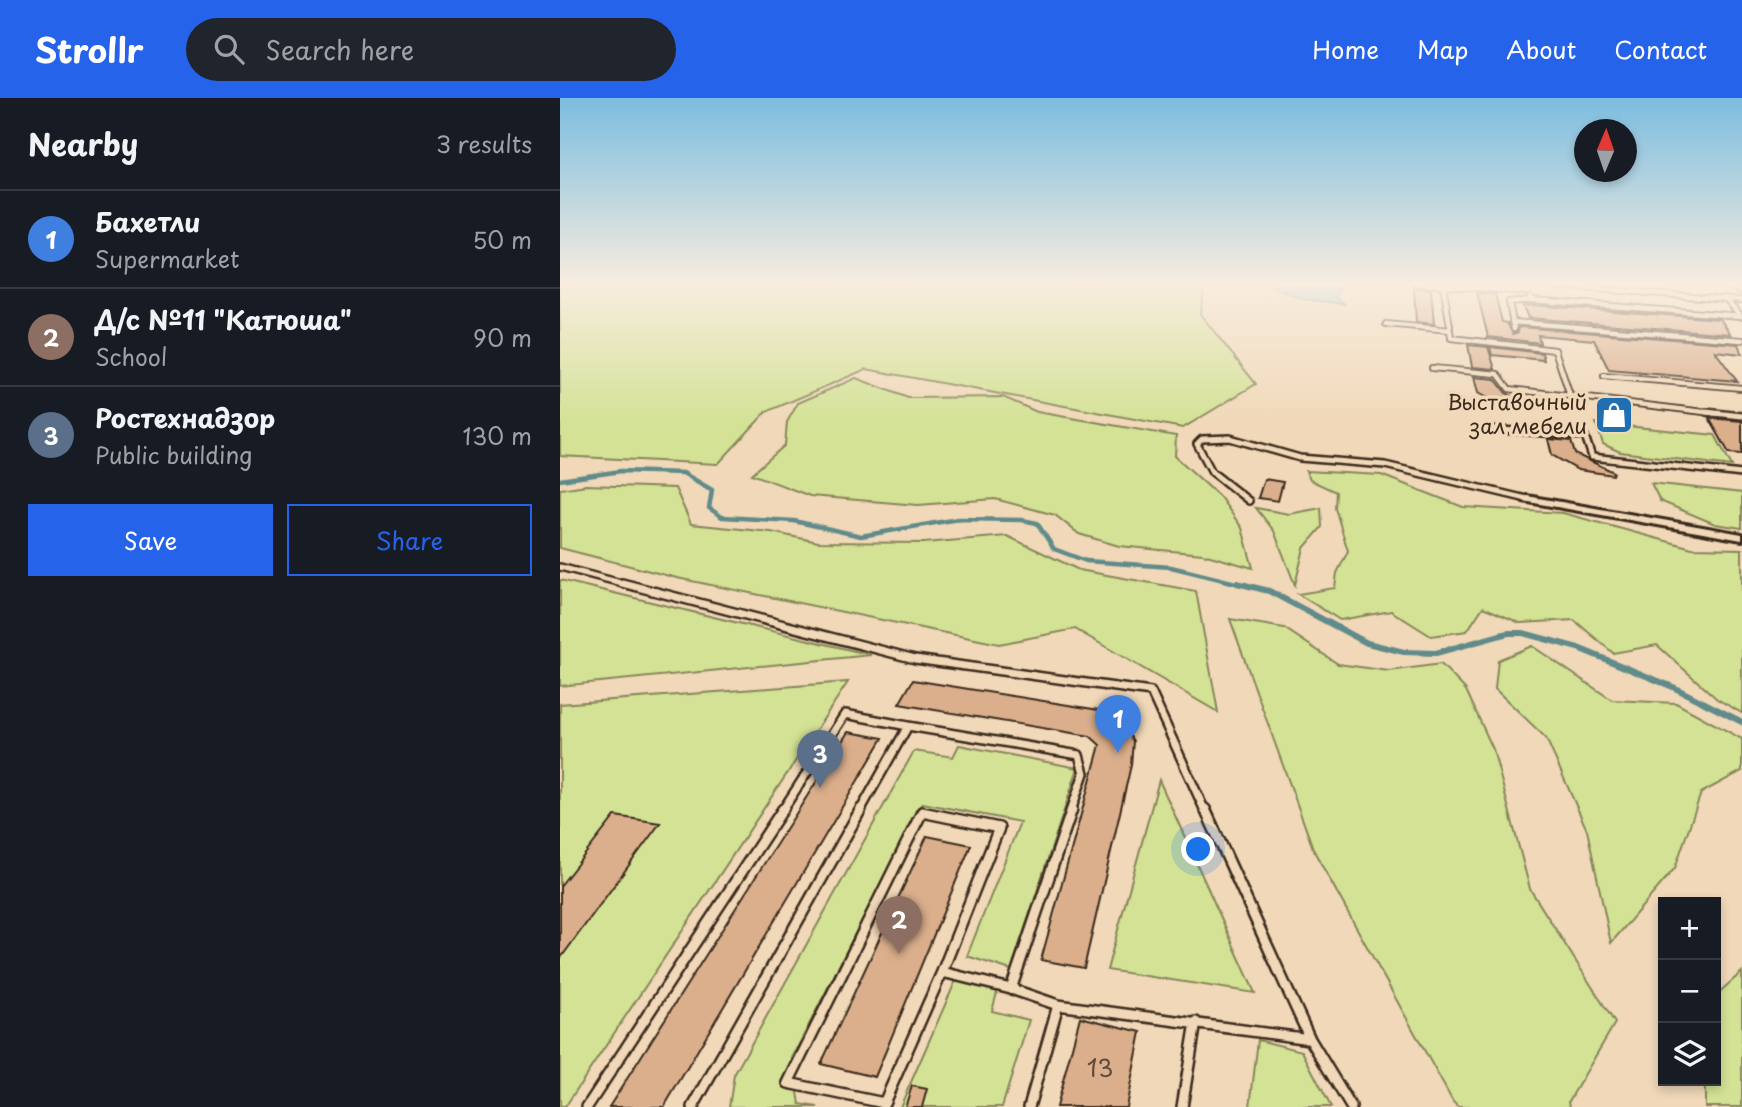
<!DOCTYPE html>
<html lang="en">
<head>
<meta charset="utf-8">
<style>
  :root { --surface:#171b24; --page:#20242c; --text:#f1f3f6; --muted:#9ea1a6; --line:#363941; --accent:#2563eb }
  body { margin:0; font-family:"Playpen Sans",sans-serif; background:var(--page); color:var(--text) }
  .controls { position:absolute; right:21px; bottom:21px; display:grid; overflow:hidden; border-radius:0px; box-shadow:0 4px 10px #0003 }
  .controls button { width:63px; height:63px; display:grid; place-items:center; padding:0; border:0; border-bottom:2px solid var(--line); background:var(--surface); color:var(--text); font:35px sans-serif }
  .compass { position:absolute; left:1014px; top:21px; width:63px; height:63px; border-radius:50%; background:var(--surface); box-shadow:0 4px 10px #0003; rotate:2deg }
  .you { position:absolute; left:639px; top:752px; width:24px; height:24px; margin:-18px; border:5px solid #fff; border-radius:50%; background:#1a73e8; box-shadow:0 0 0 10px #1a73e833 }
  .badge { display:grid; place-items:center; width:46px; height:46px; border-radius:50%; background:var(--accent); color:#fff; font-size:23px; font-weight:700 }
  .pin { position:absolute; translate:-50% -58px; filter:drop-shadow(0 2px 4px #0008) }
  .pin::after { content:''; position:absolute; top:37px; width:24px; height:21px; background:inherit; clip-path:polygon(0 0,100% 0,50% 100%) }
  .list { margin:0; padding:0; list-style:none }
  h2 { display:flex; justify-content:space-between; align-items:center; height:91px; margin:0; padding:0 28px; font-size:30px }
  h2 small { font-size:23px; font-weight:400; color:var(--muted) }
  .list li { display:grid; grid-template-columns:46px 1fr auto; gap:21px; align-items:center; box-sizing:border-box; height:98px; padding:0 28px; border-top:2px solid var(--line) }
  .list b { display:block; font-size:26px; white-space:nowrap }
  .list p { margin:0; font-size:23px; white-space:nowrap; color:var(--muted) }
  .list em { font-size:23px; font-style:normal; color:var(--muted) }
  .actions { display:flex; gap:14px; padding:21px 28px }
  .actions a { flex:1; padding:16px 0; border:2px solid var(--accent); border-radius:0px; text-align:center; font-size:24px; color:var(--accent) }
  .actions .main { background:var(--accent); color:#fff }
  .icon { flex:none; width:38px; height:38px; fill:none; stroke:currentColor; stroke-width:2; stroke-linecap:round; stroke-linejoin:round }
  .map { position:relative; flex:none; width:1182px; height:1009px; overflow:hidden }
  header { display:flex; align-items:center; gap:42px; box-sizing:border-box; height:98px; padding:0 35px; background:var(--accent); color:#fff }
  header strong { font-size:33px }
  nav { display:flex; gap:38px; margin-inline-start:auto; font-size:24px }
  .search { width:490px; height:63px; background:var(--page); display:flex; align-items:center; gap:18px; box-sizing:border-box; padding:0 24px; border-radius:38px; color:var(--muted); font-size:26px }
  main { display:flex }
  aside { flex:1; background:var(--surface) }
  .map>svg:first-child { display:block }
  .green { fill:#d3e295; stroke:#87865a; stroke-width:2 }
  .water { fill:#7acbd2; stroke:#618b8a; stroke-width:2 }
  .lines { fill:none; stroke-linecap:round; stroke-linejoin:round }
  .stream-far1 { stroke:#618b8a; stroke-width:4.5 }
  .stream { stroke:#618b8a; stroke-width:6 }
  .building { fill:#dbaf8c; stroke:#3b2a1e; stroke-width:2 }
  .service-far3-casing { stroke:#3b2a1e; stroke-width:8 }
  .service-far2-casing { stroke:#3b2a1e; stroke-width:10 }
  .service-far1-casing { stroke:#3b2a1e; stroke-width:12 }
  .service-casing { stroke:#3b2a1e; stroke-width:14 }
  .minor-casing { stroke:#3b2a1e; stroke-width:6 }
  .service-far3 { stroke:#f0d8b8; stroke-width:4.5 }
  .service-far2 { stroke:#f0d8b8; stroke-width:5 }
  .service-far1 { stroke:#f0d8b8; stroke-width:7 }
  .service { stroke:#f0d8b8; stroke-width:9 }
  .minor { fill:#f0d8b8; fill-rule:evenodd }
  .labels { text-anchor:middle; stroke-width:7; stroke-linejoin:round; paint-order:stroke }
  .far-poi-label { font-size:21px; fill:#3b2a1e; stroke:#f0d8b8; text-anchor:end }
  .near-number-label { font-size:24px; fill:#634b3a }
</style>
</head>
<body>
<header>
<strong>Strollr</strong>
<div class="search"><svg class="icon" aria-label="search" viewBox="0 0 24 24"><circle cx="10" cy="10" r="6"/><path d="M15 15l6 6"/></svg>Search here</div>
<nav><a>Home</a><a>Map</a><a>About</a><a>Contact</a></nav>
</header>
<main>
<aside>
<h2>Nearby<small>3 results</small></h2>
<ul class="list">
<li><span class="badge" style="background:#3f7fe0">1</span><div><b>Бахетли</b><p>Supermarket</p></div><em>50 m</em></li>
<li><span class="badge" style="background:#8d6e63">2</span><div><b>Д/с №11 &quot;Катюша&quot;</b><p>School</p></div><em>90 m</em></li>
<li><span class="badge" style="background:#5c6f8a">3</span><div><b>Ростехнадзор</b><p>Public building</p></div><em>130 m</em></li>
</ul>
<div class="actions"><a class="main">Save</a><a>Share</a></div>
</aside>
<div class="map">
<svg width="1182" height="1009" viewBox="0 0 1182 1009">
  <rect width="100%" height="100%" fill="#f0d8b8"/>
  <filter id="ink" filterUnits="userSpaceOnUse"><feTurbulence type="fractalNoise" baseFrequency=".0143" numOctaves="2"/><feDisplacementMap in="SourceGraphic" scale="14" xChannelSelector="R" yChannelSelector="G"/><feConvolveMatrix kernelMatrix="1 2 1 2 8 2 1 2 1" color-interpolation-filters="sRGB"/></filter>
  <g filter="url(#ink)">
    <!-- green -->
    <path class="green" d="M0 185H645L640 216 696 286 623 330 306 271 206 314 158 366 0 358Z
      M296 280 348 300 443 299 477 314 616 338 615 358 660 399 682 430 693 470 643 456 559 448 519 436 495 417 435 401 358 407 250 398 192 376 225 347 227 324 238 305Z
      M1036 325 1155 337 1172 368 1060 354 1043 346Z
      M746 373 821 377 903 409 1003 415 1132 450 1182 451V615L1157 601 1097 547 1053 555 1014 522 960 525 923 509 907 533 871 538 831 513 780 522 738 496 775 490 777 475 788 453 775 410 776 394 750 382Z
      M1091 385 1182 395V430L1155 426 1100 403Z
      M26 387 115 390 131 426 211 434 258 444 364 445 447 438 519 472 636 493 658 614 515 531 439 546 117 480 0 450V391Z
      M761 410 762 429 744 450 735 487 714 433 696 410 729 416Z
      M0 482 311 557 0 588Z
      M670 521 724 530 778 566 829 573 881 566 906 592 933 651 970 791 1055 925 1009 1003 1010 1009H898L893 1004 754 753Z
      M972 548 1052 602 1116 605 1182 641V673L1141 695 1115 770 1051 845 1027 732 986 640 935 591 938 562Z
      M288 584 5 1009H0V606Z
      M399 647 518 670 451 872 407 858 460 724 362 705 232 960 240 1006 258 1009H169L174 977 354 653 393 659Z
      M599 682 695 895 547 872Z
      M1182 874V1009H1145V983H1156V897Z
      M396 882 438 891 432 913 469 922 442 1009H340Z
      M698 942 742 953 771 1009H690Z"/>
    <!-- water -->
    <path class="water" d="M732 185H756L780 192 775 199 785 206 743 201 711 189Z"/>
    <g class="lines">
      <!-- stream-far1 -->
      <path class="stream-far1" d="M0 382 61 373 123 375 152 392 149 410 162 419 234 423 301 438 398 421 462 422 477 425 494 451 526 463 611 469 684 487"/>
      <!-- stream -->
      <path class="stream" d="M677 485 709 493 807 545 844 554 876 555 948 535H963L1018 550 1113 589 1182 624"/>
    </g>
    <!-- building -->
    <path class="building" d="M854 190 871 191 874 226 856 224Z
      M917 195 935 196 942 224 947 225 953 236 958 234 959 229 1178 246 1182 256 1155 253 1177 283 1049 272 1034 242 978 237 980 245 928 239Z
      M972 207 1160 221 1171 236 968 220 963 208Z
      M908 247 928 249 935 271 912 269Z
      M930 249 982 255 984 262 932 257Z
      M914 279 935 281 946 295 975 310 936 305 918 295Z
      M1149 320 1182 323V356L1169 355Z
      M988 341 1011 343 1015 356 1054 374 1053 377 1018 372 992 357Z
      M704 381 723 384 718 403 698 400Z
      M353 582 539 612 560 622 573 643 571 667 524 870 481 862 540 647 530 638 339 606Z
      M288 634 323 640 104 1009H49Z
      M55 718 100 725 0 861V788Z
      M367 738 411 747 315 979 261 966Z
      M520 919 581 934 566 1009H496Z
      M352 988 367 991 362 1009H345Z"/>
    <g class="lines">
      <defs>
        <path id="service-far3" d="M855 185 968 194
          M957 185 1182 202
          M1164 185 1182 193
          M883 187 890 228
          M1165 200 1181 218
          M972 202 1181 218
          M952 224 1182 242
          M826 226 890 232 891 240 995 252 1010 298 1161 316
          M954 231 949 204 972 202 970 199
          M872 270 938 276 949 291 1010 298
          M1044 278 1182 290"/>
        <path id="service-far2" d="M1146 314 1182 318
          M927 331 1025 338 1032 359 1182 376
          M689 403 652 374 637 346 642 341 670 340 740 360 825 367 967 401
          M0 469 69 487"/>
        <path id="service-far1" d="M62 485 355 561 591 594 645 713
          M222 713 285 616 348 628
          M300 713 348 628 519 657 524 675 511 713"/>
        <path id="service" d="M645 711 750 941
          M362 714 439 730 382 874 324 1005 228 985Z
          M382 874 451 891 498 907 750 941 791 1009
          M451 891 512 711
          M27 1009 223 711
          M133 1009 301 711
          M469 1009 498 907
          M622 1009 636 924"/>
        <path id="minor" d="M967 398 1182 436V442L963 403 962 401Z"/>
      </defs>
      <!-- service-far3 casing -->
      <use href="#service-far3" class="service-far3-casing"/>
      <!-- service-far2 casing -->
      <use href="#service-far2" class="service-far2-casing"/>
      <!-- service-far1 casing -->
      <use href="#service-far1" class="service-far1-casing"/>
      <!-- service casing -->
      <use href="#service" class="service-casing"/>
      <!-- minor casing -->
      <use href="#minor" class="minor-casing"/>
      <!-- service-far3 -->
      <use href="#service-far3" class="service-far3"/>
      <!-- service-far2 -->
      <use href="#service-far2" class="service-far2"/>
      <!-- service-far1 -->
      <use href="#service-far1" class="service-far1"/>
      <!-- service -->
      <use href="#service" class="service"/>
      <!-- minor -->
      <use href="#minor" class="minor"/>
    </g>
  </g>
  <!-- sky -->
  <linearGradient id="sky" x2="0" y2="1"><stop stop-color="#7cbddf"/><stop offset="0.57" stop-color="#f8eddf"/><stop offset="1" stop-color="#f8eddf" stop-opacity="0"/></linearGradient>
  <rect width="1182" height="326" fill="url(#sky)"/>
  <!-- icons -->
  <defs>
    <symbol id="shop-square" viewBox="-11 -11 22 22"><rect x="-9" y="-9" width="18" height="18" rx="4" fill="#1f6fb2" stroke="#f0d8b8"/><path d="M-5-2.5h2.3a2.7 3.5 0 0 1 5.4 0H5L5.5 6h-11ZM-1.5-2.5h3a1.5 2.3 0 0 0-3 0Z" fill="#fff"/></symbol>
  </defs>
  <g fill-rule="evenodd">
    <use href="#shop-square" x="1032" y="295" width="44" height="44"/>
  </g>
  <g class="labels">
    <!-- far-poi labels -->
    <g class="far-poi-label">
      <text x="1027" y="312">Выставочный<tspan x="1027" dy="24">зал мебели</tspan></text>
    </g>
    <!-- near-number labels -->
    <g class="near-number-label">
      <text x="540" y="979">13</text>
    </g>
  </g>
</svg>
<div class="controls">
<button>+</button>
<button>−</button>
<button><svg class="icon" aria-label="layers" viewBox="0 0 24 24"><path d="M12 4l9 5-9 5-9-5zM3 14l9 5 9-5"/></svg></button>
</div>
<svg class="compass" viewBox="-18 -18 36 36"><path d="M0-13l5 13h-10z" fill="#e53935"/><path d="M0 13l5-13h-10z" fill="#9ea1a6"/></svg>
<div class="you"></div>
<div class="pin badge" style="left:558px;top:655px;background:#3f7fe0">1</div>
<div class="pin badge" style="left:339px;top:856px;background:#8d6e63">2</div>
<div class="pin badge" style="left:260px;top:690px;background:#5c6f8a">3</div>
</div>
</main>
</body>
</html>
